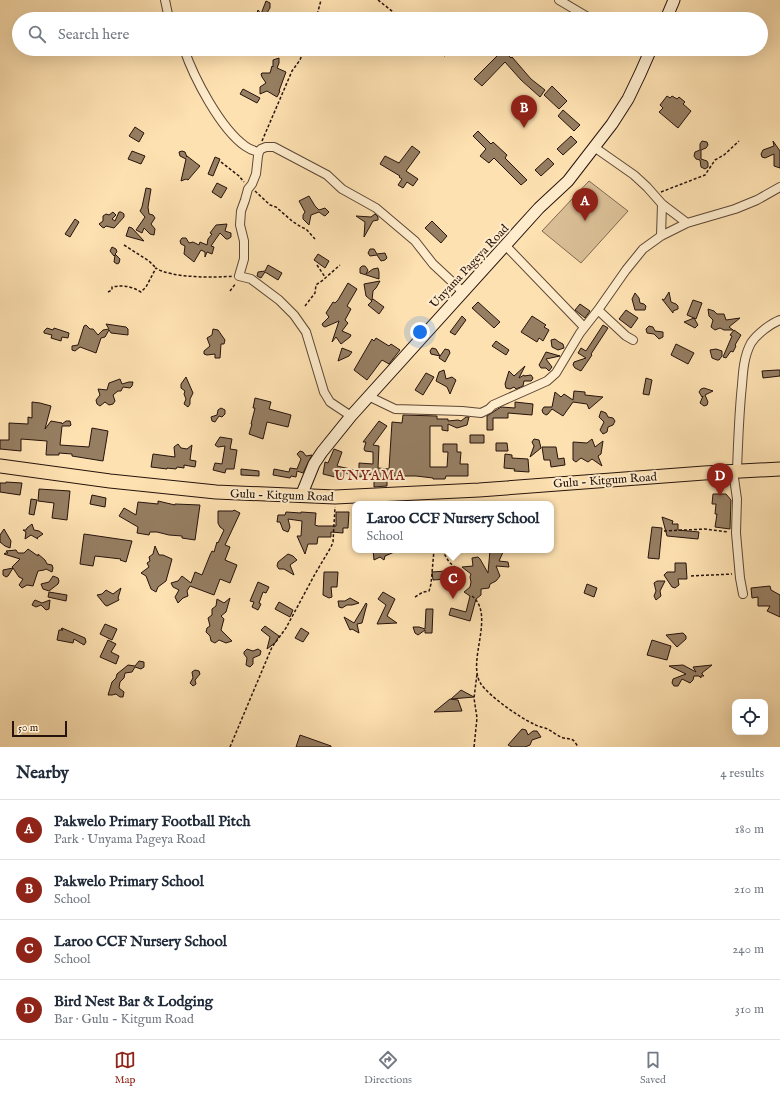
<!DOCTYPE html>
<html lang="en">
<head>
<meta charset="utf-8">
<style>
  :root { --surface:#fff; --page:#f6f6f7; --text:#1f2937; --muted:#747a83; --line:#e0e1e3; --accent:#8f2418 }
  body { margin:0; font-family:"IM FELL English",serif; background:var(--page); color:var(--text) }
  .controls { position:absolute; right:12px; bottom:12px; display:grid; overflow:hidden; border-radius:8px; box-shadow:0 4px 16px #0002 }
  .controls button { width:36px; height:36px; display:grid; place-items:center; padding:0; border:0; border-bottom:1px solid var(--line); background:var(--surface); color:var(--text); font:20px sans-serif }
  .scale { position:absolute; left:12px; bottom:10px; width:55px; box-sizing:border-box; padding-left:4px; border:2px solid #26130c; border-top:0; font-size:11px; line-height:14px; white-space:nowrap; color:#26130c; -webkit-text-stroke:3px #feeccc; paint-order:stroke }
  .you { position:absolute; left:420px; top:332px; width:14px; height:14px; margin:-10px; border:3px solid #fff; border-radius:50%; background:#1a73e8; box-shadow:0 0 0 6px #1a73e833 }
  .badge { display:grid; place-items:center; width:26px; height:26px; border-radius:50%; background:var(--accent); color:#fff; font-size:13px; font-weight:700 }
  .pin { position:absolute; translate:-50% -33px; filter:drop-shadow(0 1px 2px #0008) }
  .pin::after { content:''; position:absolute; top:21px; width:14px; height:12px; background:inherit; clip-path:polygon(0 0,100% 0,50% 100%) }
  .popup { position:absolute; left:352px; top:501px; width:202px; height:52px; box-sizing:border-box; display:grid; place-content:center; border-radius:8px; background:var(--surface); filter:drop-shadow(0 1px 3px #0005); font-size:13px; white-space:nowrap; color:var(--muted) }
  .popup b { font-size:15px; color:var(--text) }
  .popup::after { content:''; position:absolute; left:50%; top:100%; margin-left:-8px; border:8px solid transparent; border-top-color:var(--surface) }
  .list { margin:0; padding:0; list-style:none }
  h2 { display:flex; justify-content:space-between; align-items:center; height:52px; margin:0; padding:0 16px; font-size:17px }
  h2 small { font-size:13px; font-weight:400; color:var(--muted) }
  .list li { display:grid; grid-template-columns:26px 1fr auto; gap:12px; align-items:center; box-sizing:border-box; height:60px; padding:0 16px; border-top:1px solid var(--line) }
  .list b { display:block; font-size:15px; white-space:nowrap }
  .list p { margin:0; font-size:13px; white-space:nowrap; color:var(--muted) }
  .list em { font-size:13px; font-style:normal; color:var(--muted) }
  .icon { flex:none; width:22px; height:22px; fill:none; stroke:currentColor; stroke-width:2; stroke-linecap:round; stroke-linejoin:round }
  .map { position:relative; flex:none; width:780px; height:747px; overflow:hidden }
  .search { position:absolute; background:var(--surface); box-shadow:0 4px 16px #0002; left:12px; right:12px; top:12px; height:44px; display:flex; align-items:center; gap:10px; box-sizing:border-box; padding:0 14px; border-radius:22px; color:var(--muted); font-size:15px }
  .sheet { height:292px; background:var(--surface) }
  nav { display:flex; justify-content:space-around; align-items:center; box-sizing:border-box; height:56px; border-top:1px solid var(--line); background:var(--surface); font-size:11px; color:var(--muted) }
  nav a { display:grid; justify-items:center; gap:2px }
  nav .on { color:var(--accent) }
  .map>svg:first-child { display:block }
  .green { fill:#d9be95; stroke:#806850 }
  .building { fill:#967e62; stroke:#26130c }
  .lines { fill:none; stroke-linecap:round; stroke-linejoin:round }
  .street-casing { stroke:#5c4635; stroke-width:10 }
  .secondary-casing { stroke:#26130c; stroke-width:13 }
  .primary-casing { stroke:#26130c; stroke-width:15 }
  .path { stroke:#26130c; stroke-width:1.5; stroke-dasharray:3 2; stroke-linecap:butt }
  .street { stroke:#feeccc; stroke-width:8 }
  .secondary { stroke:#feeccc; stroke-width:11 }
  .primary { stroke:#fee1b1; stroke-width:13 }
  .labels { text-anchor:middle; stroke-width:4; stroke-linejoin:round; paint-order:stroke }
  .street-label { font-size:12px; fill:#26130c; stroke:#feeccc }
  .quarter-label { font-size:14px; letter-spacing:1px; fill:#7a1f14; stroke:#feeccc }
</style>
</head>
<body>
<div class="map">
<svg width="780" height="747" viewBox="0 0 780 747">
  <rect width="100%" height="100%" fill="#fee1b1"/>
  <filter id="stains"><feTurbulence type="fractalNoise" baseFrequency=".005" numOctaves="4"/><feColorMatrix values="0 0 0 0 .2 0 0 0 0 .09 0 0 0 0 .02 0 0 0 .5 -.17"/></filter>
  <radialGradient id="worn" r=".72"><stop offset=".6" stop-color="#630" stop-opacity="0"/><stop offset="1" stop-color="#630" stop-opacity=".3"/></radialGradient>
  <!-- green -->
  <path class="green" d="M589 181 628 211 581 263 542 231Z"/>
  <!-- building -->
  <path class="building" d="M266 1 270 3V8L268 11 266 19H255L258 10 261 14Z
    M503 50 511 58 512 57 531 79 545 90 540 97 521 80 505 62 482 86 474 79Z
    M279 58V63L277 68 286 72 279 91H280L277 97 267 91 260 94V87L266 83 262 77 261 74 262 73H270L272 66 273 67V60Z
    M552 86 567 101 559 109 544 95Z
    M243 89 260 98 257 103 240 94Z
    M667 96 670 98 672 96 677 99 679 97 685 102 683 104 691 111 678 128 659 112 663 108 660 105Z
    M563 110 580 125 574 131 558 116Z
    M135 127 144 133 139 142 129 136Z
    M478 131 491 144 493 142 507 155 505 158 527 180 521 185 494 158 489 163 480 156 486 149 473 136Z
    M571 136 577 142 563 155 557 149Z
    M702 141 707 142 708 145 706 148 701 150V159L707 161 708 163V167L705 169 701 167 700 160 696 159 694 156 695 152 700 150V144Z
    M773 141 780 151V168L774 166V154L765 158 762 157 761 154 763 150 774 146Z
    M412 146 420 152 406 171 418 179 413 186 407 182 403 188 398 185 402 179 399 177 400 176 380 164 385 156 399 163Z
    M132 151 145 156 141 164 128 159Z
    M182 151 185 152 187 157V156L200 166 188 180 186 179 181 181 186 159 180 156 179 152Z
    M215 157 220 159 213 176 208 174Z
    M548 158 554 164 541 176 535 170Z
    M217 183 227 188 221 198 212 192Z
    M146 188 151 189 148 207 149 214 153 215 155 218 151 224 155 229 154 235 150 234 144 228 142 233 136 230 145 217 140 211 142 207Z
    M309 196 315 206 319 210 325 208 329 212 325 216 323 215 319 212 311 215 309 225 303 219V215L305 212 299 201Z
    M113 212 116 215 112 219 115 221 119 212H121L124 214V217L114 228 106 226 104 228 102 227 99 224 103 221V216L106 214 109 215Z
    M375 214 378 217V220L373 221 364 237 365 222 356 216 371 217Z
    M75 219 79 222 70 237 65 234Z
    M432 221 447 236 441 243 425 228Z
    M227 224 225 231 231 233V237L228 239H226L220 233 211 246 214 247 212 254 207 252 205 257V252L201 250 194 262 184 254 185 246 181 244 180 241 182 238H186L189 243 193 242 199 245 200 242 207 245 208 239 212 234 210 233 216 225Z
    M129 227 132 228 144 241 126 236Z
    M112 247 116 249 117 252 115 254 120 259 119 263 117 264 114 262 115 255 114 256 110 251Z
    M370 249H374L377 254 385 253 387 258 385 260 381 261 377 255 370 256 368 253Z
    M318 254 329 261 325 268 314 260Z
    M268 265 282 273 278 280 265 272 261 278 257 276 258 272 265 271Z
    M362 266H365L368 270 366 274 373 269 378 268 379 272V279L360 273V268Z
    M380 281 376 288 373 291 372 300 373 299 384 307 379 314 368 305 372 301 366 296 364 284Z
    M348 283 357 289 347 306 351 309 345 320 348 323 342 331 349 334 351 335 350 337 341 344 336 337 332 342 339 321 325 327 323 326 322 324 329 317 326 313 333 302 335 303 338 300Z
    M669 292 671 302 676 304 678 306V309L673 311V313L662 299 664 300Z
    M635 293 639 298 640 303 644 304 646 306 645 310H635L632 299Z
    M693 300 702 303 696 319 694 318 698 325 695 328 684 322 694 318 687 315Z
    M478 302 500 322 494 328 472 308Z
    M580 304 590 311 585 318 575 310Z
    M708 309 714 311 717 314H724L726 320 740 318 729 327 733 330H724L720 328 715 330 711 327 713 320 709 316Z
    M626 310 638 318 631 328 619 319Z
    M462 316 466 320 455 335 450 332Z
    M532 316 546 325 544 327 549 330 543 341 539 338 537 342 521 332Z
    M106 324 126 327 128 329V335L111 333 109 330 105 337 101 338 96 353 80 347 75 351 72 350V346L78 345 84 326 86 325 90 329H93L98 335 103 330 109 329Z
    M603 325 608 328 591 354 592 355 581 371 575 368 573 365 574 362 586 358 578 353 581 348 586 351Z
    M649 326 653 327 655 331 663 332V337L659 339 654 334 647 333 646 329Z
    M47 328 53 330 54 328 69 333 68 338 62 337 61 341 51 338 52 335 44 333V331Z
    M213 329 218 330 225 340 224 344H221L220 358H215V354L207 355 204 354V351L210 346 207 338 212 335Z
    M734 330 741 335 735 345 736 346 733 352 731 351 726 358 723 357 732 336 730 335Z
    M376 338 389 346 391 344 400 350 389 364 382 360 367 380 354 370 372 339 374 341Z
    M555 339 559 342 563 344 564 348 558 350 552 347 551 340Z
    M496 341 509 350 506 355 492 346Z
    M676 344 694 353 688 364 671 355Z
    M342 348 352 352 349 356 338 361Z
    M432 348 436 349 440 356 445 349 449 350 450 353 445 362 439 358 440 356 431 354 430 351Z
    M716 349 722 351V356L719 360H717L712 358 710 350Z
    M546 352 560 356 546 359 552 367 549 371 546 368H541L539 365Z
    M525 366 519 378 524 375V376L531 375 533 378 532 380 531 381H524L523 386 516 389 514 387 510 389 506 388 505 384 509 371 514 376Z
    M444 370 446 379 452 377 456 380 450 394 447 387 436 381 439 372Z
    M777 370H780V376L763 378 762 371Z
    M426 373 434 377 423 395 415 390Z
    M186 377 193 393 190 399V404L188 407 184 404 186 399 184 394 185 391 181 388V384Z
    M646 378 652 380 649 395 643 394Z
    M120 379 122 384 129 382H133L132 386 130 388 123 387 121 391H118L113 395 115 401 113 404 109 405 105 402 100 406 97 404 96 400 100 395 98 389 107 390 109 383Z
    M704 388 713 391 705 395 708 402 707 405 704 406 700 403 703 396 702 397 699 392 701 389Z
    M574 391 585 392V395L603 397 589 409 587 404 573 402 563 416 552 409 548 414 546 415 543 413 542 410 544 407H552L555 392 561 397 564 394 573 400Z
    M255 398 271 402 269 409 291 415 288 427 267 422 263 439 249 434 252 424H251L255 408H253Z
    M32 402 40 403 51 406 45 429 51 421 62 423V424L66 421H70L71 425 70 426H62L60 445 89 447 92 428 108 431 103 461 72 456V454L59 453V455H46L47 441 21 439V451L0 449V440H9V423L28 424V417L32 418Z
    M515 402 533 404 532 415 508 413V418H493V430H487V416L501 407 515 408Z
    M221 408 225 410V414L222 417 219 416 215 422 212 421 211 417 217 415 218 410Z
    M601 411 606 413 608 417 613 418 615 421 613 425 608 427 607 432 603 434 600 430 604 422 599 417Z
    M403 415 437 416V419H448V421L458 420 461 421 466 417H469L467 425 457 428 448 424V431L442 430V426H430V467H447L448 452H443V444H457V452H461L460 464H468V476H446L445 479H433V478L416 476H390V478L387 477V486L374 487V475L362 474 361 477 344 473 343 479 323 474 325 462 328 463 334 449 342 452 337 466 359 471V463L373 464V452L365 451 364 449 366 442H363L379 421 387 426 373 445 379 446 378 468 389 469 392 422 402 423Z
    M470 435H484V443H470Z
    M220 437 232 439 230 449 237 450 234 469H226L225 473 213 470 215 463 222 464 225 446 218 447 215 445Z
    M534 439 539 440 541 448 530 457 534 446 532 442Z
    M592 439 595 447 603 441 601 454 598 456 602 466 592 459 588 462 581 458 576 462 573 460V442L587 443Z
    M496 443H507L508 451H496Z
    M178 444 181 448 187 449 192 445 190 460 196 461 195 467 184 465V468L177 467 176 469 167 468V469L151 467 153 454 175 457 174 447Z
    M542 447H556L558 459 564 458 565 465 551 467 550 460H544Z
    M300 451 303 452 306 456 312 455 303 473 297 471 296 477 291 476 290 478 273 475 274 469 289 472 290 468 297 469 301 459 297 454Z
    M505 454 512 455V458L528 459 529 472 514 471 515 469 504 468Z
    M241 469 259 471V476L241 475Z
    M6 482 22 483 20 495 0 492V483H6Z
    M39 489 70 491 67 520 52 518 54 503 38 501Z
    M713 494H726L731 500 730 529 715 527 717 514H715L716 504H712Z
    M92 495 106 498 105 507 90 504Z
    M31 499 37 500 34 515 29 514Z
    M158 501 175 505V504L200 505 195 540 182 538V536L169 535 157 532H150L149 535 137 533 138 527 119 516 124 508 136 515 138 502 158 504Z
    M234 510 240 513 225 545 230 547 225 560 237 565 230 583 220 579 214 595 190 586 187 591 188 596 183 598 178 603 175 597 179 590 173 587 171 583 178 581 182 576 191 583 195 572 202 575 210 555 212 551 214 552 217 542 218 543 224 530 220 527 218 523V511H233Z
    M286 512 301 513V512L316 513 315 525 318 526H336V512H349L348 528H343V533L331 532V537H318L317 544H308L305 554 297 536H301L302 521 288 519 290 527 288 532 283 530 280 522H277L278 515H285Z
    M662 517 673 521 672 524H678V530L699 532 698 539 667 536Z
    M32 524 34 530 39 531 43 534 37 538 38 539 31 535 25 539 26 532 23 530H26L27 528Z
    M652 527 662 528 659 559 648 558Z
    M4 529 11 541 10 548 5 546 0 542V535Z
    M84 534 132 541 126 562 120 560 121 559 95 556 93 566 80 564Z
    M155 546 159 555H163L172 559 166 581 158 587 156 592 151 589 146 576 141 573 149 567 147 563 150 561 149 557 153 554Z
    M28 549 38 556V554L45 560 47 564 52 565 53 568 52 572 46 569 44 570 38 571 33 586 27 585 22 588 19 585 23 579 19 577 13 568 8 576 6 577 3 575V570L13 568 12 567 20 559 4 554 5 553H8L6 551 16 550 18 553H24Z
    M373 550H399L385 556 384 560 380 557 374 560Z
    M490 550H504L499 561 508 562 509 567 496 566 500 576 496 581 490 584 489 588 481 589V595L476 599 470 621 449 615 451 608 466 612 470 596 464 592 470 587 471 582 470 577 471 574 462 567 473 566 472 558 478 557 480 559 488 573Z
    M288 554 293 556 297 560 290 565 294 575 284 569H279L277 566 278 562Z
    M675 563H686L687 579H678L679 585 675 588 672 587 664 575 667 572H675Z
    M446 571 447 579 433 580 432 572Z
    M324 572H338L337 587H331L332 597 329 598 323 595Z
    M53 576 58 578 59 581 58 584 49 591 43 589 41 584 49 582Z
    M665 581 660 591 661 596 656 600 654 596 656 591 654 583 657 581Z
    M258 582 269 587 266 593 263 592 259 603 261 604 258 610 252 607 254 602 250 601Z
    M587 584 597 588 594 597 584 593Z
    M770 586 771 590 780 595V617L767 611 770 606H758V597L752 598 751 588Z
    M121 588 118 598 119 600 107 606 105 605 97 595 102 594 106 590 113 594Z
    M49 592 67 595 66 601 48 597Z
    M383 592 395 599 387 616 397 623 377 624 386 605 378 599Z
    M230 598 226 612 221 616 224 619 221 630 232 641 226 643 219 640 215 643 211 641 210 636 206 632 207 628 210 626 208 618 212 615V609L216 606 217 599 224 603Z
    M350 598 359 603 352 605H347L342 608 339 607 338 601H345Z
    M35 600 42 603 50 600 49 609 46 610 41 605 36 607 32 605 34 601Z
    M279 602 293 610 290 617 275 609Z
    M366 603 367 604 362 623 357 624 359 633 352 629 350 630 344 617 354 623Z
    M426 609H433L432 633H425V630L418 635 415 633 413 627H419L425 629Z
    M105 624 117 629 112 640 100 634Z
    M265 626 279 636 276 642 267 649 270 637 261 630Z
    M62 628 85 638 86 642 84 645 74 639 73 643 57 640 59 630H63L61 629Z
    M301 628 309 633 303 642 295 638Z
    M683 633 686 636V639L677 647 666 635Z
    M108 640 116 644 111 652 119 656 116 664 100 657Z
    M652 640 671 646 667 660 647 655Z
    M247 649 253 651 258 649 261 651 260 655 253 658V664L250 667 246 665 247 658 244 654V652Z
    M139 661 144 662V667L141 669 135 667 132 672 125 673 124 678 120 682 119 688 124 692 123 697H120L116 694 112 695H108L112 682 116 678 117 674 128 665 135 666Z
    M683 665 696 672 693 667 712 665 702 673V674L704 676H701V678L699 676H694L693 680 690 683 682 679 678 686H674L672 683 673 679 686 674 669 666Z
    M195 670 199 671 200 674 195 680 196 684 193 686 190 683 193 678 192 672Z
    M461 690 474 697 451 699Z
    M450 699 458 700 462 711 434 712Z
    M522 729 526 730 528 735 533 731H537L541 737 532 740 530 745 525 747H512L508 745Z
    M300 735 331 746V747H296Z"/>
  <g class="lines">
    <defs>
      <path id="street" d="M165 0 169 19
        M559 0 591 19
        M184 49C194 78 220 128 245 146 249 149 254 151 259 152
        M594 147 634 175 647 187 662 204 687 223
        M661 236 662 204
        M506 246 584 327
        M598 310 626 336 633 340
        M368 396 395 409 462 411 481 413 489 409 493 405 547 381 556 373 580 333 598 310 626 270 643 249 661 236 687 223 735 209 757 200 780 187
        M351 416 330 402 324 392 306 332 294 315 279 300 251 279 239 276 244 259V241L240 225 241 211 245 200 248 189 252 184 256 174 258 156 259 152 261 149 266 147H274L327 175 342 189 376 208 415 241 433 264 462 291
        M733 471 737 499 736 533 740 578 743 594
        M737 471C738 442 739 413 742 385 743 371 744 356 751 343 757 334 770 324 780 320"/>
      <path id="secondary" d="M666 19 674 0
        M301 496 314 464 322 452 351 416 539 208 568 181 612 124 628 99 640 74 651 49"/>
      <path id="primary" d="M0 466 110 481 216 492 335 497 479 490 704 473 780 469"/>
    </defs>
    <!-- street casing -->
    <use href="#street" class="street-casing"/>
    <!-- secondary casing -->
    <use href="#secondary" class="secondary-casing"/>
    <!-- primary casing -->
    <use href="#primary" class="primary-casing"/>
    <!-- path -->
    <path class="path" d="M378 0 402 19
      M316 19 321 0
      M436 49 445 56
      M262 141 292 71 300 60 304 49
      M221 162 239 176 244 182
      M255 191 270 205 276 207 292 221 301 227 306 229 315 239
      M661 192 705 175 715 160 724 155 739 141
      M124 245 149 261 156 268
      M317 265 325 277
      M230 291 236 283
      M108 292 112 290V287C123 285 131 286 141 292L146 287 156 268C170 278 216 278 233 276
      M305 306 315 293 316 285 323 280 340 265
      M664 531 705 529 728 532
      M442 550 449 562 456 568
      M691 576 732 574
      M472 596C496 615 466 662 481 684 489 696 520 718 534 724 537 726 541 727 545 728 551 730 556 735 561 737 565 739 569 738 573 740 575 742 577 745 578 747
      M415 597 423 592 429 591 431 584 434 550
      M230 747 272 647 286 628 315 574 331 547 333 542 335 507
      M474 747 477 718 474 698 477 674"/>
    <!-- street -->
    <use href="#street" class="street"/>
    <!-- secondary -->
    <use href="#secondary" class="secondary"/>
    <!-- primary -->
    <use href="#primary" class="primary"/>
  </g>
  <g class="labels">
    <!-- street labels -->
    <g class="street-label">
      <text transform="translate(469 266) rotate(-47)" y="4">Unyama Pageya Road</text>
      <text transform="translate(605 480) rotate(-4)" y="4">Gulu - Kitgum Road</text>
      <text transform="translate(282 495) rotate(2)" y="4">Gulu - Kitgum Road</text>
    </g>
    <!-- quarter labels -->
    <g class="quarter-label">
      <text x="370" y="480">UNYAMA</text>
    </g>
  </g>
  <rect width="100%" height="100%" filter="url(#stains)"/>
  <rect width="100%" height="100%" fill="url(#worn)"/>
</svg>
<div class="controls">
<button><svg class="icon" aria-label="locate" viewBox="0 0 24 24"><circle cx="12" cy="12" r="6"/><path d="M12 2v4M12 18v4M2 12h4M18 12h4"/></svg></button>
</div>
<div class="scale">50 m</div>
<div class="you"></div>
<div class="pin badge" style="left:585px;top:221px">A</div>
<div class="pin badge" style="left:524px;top:128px">B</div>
<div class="pin badge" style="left:453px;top:599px">C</div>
<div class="popup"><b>Laroo CCF Nursery School</b>School</div>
<div class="pin badge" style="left:720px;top:496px">D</div>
<div class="search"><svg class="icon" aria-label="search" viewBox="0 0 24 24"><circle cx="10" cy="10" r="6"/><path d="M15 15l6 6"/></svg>Search here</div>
</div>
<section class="sheet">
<h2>Nearby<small>4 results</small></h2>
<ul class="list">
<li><span class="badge">A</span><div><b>Pakwelo Primary Football Pitch</b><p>Park · Unyama Pageya Road</p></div><em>180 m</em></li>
<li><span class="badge">B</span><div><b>Pakwelo Primary School</b><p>School</p></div><em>210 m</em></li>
<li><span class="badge">C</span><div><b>Laroo CCF Nursery School</b><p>School</p></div><em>240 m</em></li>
<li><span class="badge">D</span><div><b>Bird Nest Bar &amp; Lodging</b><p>Bar · Gulu - Kitgum Road</p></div><em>310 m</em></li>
</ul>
</section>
<nav>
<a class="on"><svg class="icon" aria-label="map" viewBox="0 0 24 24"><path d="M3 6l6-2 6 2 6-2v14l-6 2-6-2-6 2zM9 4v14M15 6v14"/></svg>Map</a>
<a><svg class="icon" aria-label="directions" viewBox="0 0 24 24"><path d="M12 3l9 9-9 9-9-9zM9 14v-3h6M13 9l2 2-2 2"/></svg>Directions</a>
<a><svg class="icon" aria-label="saved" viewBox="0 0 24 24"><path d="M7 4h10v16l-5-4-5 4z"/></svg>Saved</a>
</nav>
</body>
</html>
